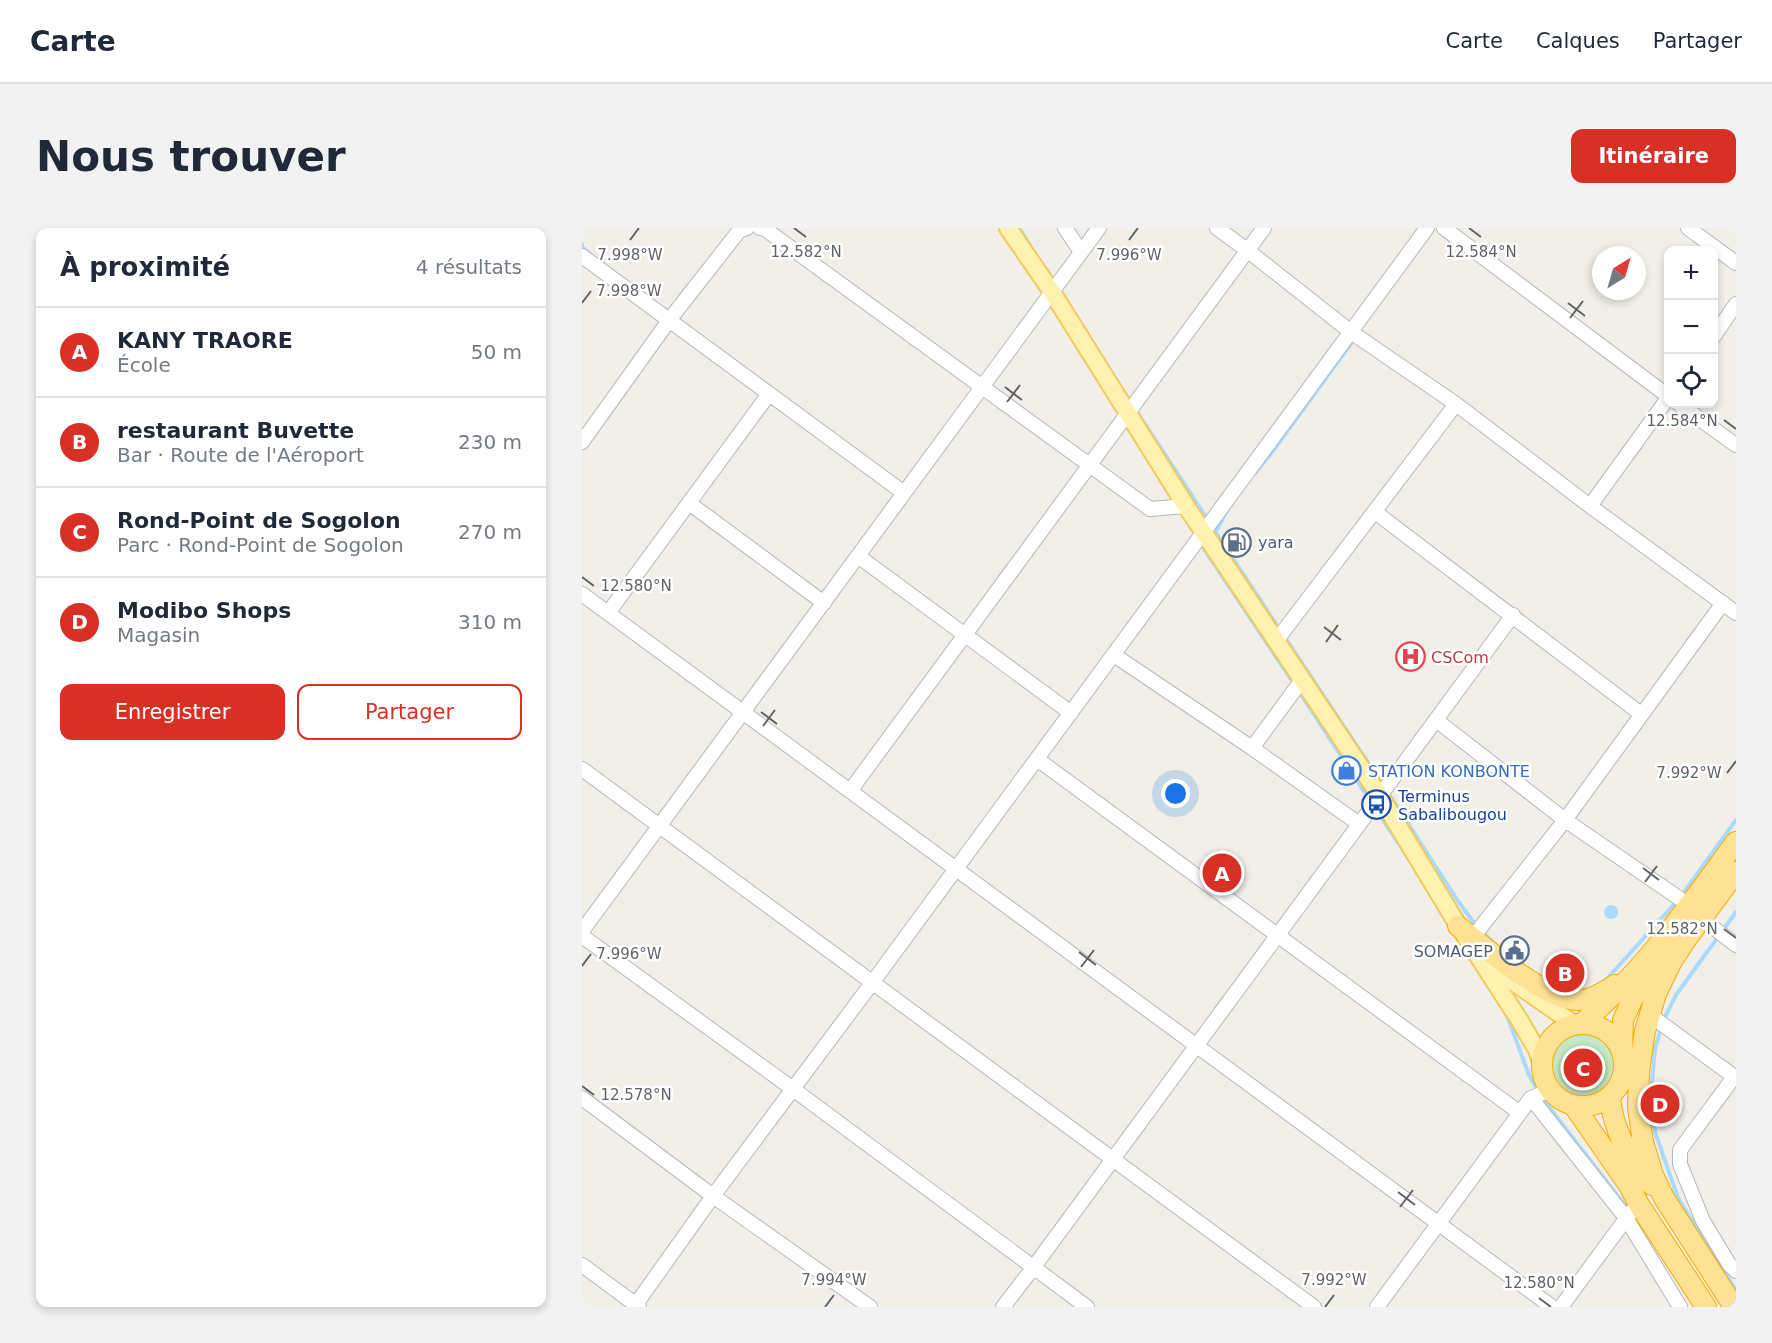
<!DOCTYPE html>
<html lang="fr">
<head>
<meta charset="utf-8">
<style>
  :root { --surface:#fff; --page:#f2f2f3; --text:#1f2937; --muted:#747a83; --line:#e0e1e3; --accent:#d93025 }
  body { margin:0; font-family:"DejaVu Sans",sans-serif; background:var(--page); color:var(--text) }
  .controls { position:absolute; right:18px; top:18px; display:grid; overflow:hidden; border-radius:12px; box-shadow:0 3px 9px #0003 }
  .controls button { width:54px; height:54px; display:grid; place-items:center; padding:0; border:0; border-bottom:2px solid var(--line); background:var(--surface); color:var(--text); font:30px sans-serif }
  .compass { position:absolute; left:1010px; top:18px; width:54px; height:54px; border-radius:50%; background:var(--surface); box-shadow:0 3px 9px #0003; rotate:37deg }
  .you { position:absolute; left:594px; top:566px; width:21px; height:21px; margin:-15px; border:4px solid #fff; border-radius:50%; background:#1a73e8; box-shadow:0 0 0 9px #1a73e833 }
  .badge { display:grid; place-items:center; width:39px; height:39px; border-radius:50%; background:var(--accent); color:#fff; font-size:20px; font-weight:700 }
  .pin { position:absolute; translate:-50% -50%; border:3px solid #fff; box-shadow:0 2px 6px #0006 }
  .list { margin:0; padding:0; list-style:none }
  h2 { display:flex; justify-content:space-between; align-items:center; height:78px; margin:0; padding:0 24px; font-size:26px }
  h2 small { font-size:20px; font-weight:400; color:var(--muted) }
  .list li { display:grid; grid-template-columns:39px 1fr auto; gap:18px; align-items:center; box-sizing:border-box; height:90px; padding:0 24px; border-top:2px solid var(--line) }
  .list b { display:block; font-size:22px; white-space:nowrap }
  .list p { margin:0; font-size:20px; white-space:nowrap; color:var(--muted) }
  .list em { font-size:20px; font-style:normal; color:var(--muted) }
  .actions { display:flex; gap:12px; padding:18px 24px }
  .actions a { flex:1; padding:14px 0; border:2px solid var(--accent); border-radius:12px; text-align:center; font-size:21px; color:var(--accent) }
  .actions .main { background:var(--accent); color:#fff }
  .icon { flex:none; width:33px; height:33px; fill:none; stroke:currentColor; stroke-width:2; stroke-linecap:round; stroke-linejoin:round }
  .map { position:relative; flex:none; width:1154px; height:1079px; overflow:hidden; border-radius:12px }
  header { display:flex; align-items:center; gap:36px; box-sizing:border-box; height:84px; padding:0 30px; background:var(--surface); border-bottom:2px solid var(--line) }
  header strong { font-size:28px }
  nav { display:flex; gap:33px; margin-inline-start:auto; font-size:21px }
  .intro { display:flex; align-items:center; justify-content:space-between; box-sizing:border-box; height:144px; padding:0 36px }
  h1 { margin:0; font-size:42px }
  .button { padding:15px 27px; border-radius:12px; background:var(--accent); color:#fff; font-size:21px; font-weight:700 }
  main { display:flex; gap:36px; padding:0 36px }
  aside { flex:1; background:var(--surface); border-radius:12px; box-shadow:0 3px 9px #0003 }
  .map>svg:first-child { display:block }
  .green { fill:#c5e8c5 }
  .water { fill:#aadaff }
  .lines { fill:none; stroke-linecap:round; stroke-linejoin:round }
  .stream { stroke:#aadaff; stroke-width:4 }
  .minor-casing { stroke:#b5b8bc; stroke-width:16 }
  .major-casing { stroke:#f2c960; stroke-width:20 }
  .highway-casing { stroke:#f9ab00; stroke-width:22 }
  .minor { stroke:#fff; stroke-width:14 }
  .major { stroke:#fff2af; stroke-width:16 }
  .highway { stroke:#fde293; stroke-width:20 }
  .ticks { fill:none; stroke:#5f6368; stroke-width:2 }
  .labels { text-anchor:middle; stroke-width:5; stroke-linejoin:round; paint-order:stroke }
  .service-label { font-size:16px; fill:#4e5e75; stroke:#fff; text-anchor:start }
  .health-label { font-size:16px; fill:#be3a42; stroke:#fff; text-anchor:start }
  .shop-label { font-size:16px; fill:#366cbe; stroke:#fff; text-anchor:start }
  .transit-label { font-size:16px; fill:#164399; stroke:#fff; text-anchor:start }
  .ticks-label { font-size:15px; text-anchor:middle; fill:#5f6368; stroke:#fff; stroke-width:5; stroke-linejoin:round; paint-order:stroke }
</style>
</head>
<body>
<header>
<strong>Carte</strong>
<nav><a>Carte</a><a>Calques</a><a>Partager</a></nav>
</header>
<div class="intro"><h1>Nous trouver</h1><a class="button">Itinéraire</a></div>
<main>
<aside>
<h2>À proximité<small>4 résultats</small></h2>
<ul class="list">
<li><span class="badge">A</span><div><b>KANY TRAORE</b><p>École</p></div><em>50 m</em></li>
<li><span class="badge">B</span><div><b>restaurant Buvette</b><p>Bar · Route de l'Aéroport</p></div><em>230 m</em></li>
<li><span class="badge">C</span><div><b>Rond-Point de Sogolon</b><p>Parc · Rond-Point de Sogolon</p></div><em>270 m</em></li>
<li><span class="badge">D</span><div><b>Modibo Shops</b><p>Magasin</p></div><em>310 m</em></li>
</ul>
<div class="actions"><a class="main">Enregistrer</a><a>Partager</a></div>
</aside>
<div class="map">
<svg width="1154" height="1079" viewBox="0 0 1154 1079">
  <rect width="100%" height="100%" fill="#f1efe8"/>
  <!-- green -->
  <path class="green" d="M969 838a32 32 0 1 1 64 0a32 32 0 1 1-64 0Z"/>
  <!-- water -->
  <path class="water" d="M1022 684a7 7 0 1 1 14 0a7 7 0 1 1-14 0Z"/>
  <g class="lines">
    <!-- stream -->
    <path class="stream" d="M437 0 448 17
      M0 2 1 0
      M0 16V19L8 26
      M544 167 626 292
      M674 244 691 223 773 110
      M633 303 698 402
      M631 309 646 281
      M624 316 620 318 712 456
      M702 408 801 557
      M716 462 789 574
      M805 563 876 673 895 699 915 718
      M793 580 832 639
      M1100 667 1154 592
      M1024 752 1095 673
      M924 785 947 847 960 870 1062 1002
      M1081 793 1094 767 1154 684
      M1079 800 1073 821 1069 865 1073 904 1096 970 1154 1063"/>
    <defs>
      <path id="minor" d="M178 0 183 1 568 281 604 278
        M483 0 499 24
        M635 0 665 22 769 104 874 176 1008 278 1154 385
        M862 0 1086 168
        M1106 0 1154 35
        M0 28 322 265
        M1132 108 1154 76
        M1097 176 1154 217
        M0 214 88 91 157 3 165 0
        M107 275 242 375
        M1008 278 1086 170
        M793 284 1059 486
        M276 328 489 485
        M0 366 970 1079
        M26 385 187 166
        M694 413 874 176
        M532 427 670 520 777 596
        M854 492 983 592 1107 677
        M670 520 720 452
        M455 531 938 885
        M0 541 732 1079
        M268 563 682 0
        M1120 691 1154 717
        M0 703 517 0
        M0 708 211 861 505 1079
        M887 714 983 592 1141 375
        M1068 787 1154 850
        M1152 849 1098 922V936L1121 993 1147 1036 1154 1043
        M0 870 131 968 288 1079
        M949 870 1044 990 1098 1079
        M0 1037 57 1079
        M52 1079 131 968 290 755 845 0
        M421 1079 451 1040 931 387
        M795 1079 949 870 968 862
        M979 1079 1049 984"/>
      <path id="major" d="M426 0 470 64 604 278 798 568 874 694 938 793 955 822 959 833
        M907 737 992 796"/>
      <path id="highway" d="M876 698C902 719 962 771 995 772 1009 773 1021 764 1033 757
        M1103 713 1090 733 1074 766 1063 803 1057 843 1056 879 1061 914 1071 947 1082 970 1152 1079
        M1000 795C1060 746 1108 676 1154 614
        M960 837a41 41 0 1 1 82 0a41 41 0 1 1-82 0Z
        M1040 824 1041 792 1051 770 1067 749 1103 713 1154 644
        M1028 869C1031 903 1047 931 1070 957
        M992 878 1048 959 1056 975 1124 1079"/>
    </defs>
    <!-- minor casing -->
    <use href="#minor" class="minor-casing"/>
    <!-- major casing -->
    <use href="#major" class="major-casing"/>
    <!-- highway casing -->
    <use href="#highway" class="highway-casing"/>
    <!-- minor -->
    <use href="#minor" class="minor"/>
    <!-- major -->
    <use href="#major" class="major"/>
    <!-- highway -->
    <use href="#highway" class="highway"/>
  </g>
  <!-- ticks -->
  <path class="ticks" d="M212 0 224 9M887 0 899 9M48 12 57 0M547 12 556 0M0 75 9 63M986 75 1003 88M988 90 1001 73M423 159 440 172M425 174 438 157M1142 192 1154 201M0 349 12 358M742 399 759 412M744 414 756 397M179 484 195 496M181 498 193 482M1145 545 1154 533M1061 640 1077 652M1063 654 1075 638M1142 701 1154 710M497 724 514 737M0 738 9 726M499 739 512 722M0 858 12 867M816 964 833 977M818 979 831 962M957 1070 969 1079M243 1079 252 1067M743 1079 752 1067"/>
  <!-- icons -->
  <defs>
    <symbol id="fuel-ring" viewBox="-11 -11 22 22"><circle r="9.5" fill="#fff" stroke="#5c6f8a" stroke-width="1.5"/><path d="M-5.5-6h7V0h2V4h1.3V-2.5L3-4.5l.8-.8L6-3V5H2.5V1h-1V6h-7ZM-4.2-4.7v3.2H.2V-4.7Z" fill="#5c6f8a"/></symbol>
    <symbol id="hospital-ring" viewBox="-11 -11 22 22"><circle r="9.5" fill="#fff" stroke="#e0444e" stroke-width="1.5"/><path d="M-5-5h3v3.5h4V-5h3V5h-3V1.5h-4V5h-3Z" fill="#e0444e"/></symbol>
    <symbol id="shop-ring" viewBox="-11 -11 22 22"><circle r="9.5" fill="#fff" stroke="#3f7fe0" stroke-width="1.5"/><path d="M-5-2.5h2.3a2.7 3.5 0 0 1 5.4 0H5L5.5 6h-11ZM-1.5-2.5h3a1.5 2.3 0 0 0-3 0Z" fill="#3f7fe0"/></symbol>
    <symbol id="bus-ring" viewBox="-11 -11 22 22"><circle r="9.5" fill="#fff" stroke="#1a4fb4" stroke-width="1.5"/><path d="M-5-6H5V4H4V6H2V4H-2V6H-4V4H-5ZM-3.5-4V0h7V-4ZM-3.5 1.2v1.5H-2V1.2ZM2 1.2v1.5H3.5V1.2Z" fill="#1a4fb4"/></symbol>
    <symbol id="civic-ring" viewBox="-11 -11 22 22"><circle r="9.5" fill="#fff" stroke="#5c6f8a" stroke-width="1.5"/><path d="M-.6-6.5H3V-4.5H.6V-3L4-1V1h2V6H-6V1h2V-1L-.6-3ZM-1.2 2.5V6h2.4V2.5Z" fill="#5c6f8a"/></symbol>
  </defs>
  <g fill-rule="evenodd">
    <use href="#fuel-ring" x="638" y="298" width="33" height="33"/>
    <use href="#hospital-ring" x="812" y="412" width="33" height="33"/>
    <use href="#shop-ring" x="748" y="526" width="33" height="33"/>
    <use href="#bus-ring" x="778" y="560" width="33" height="33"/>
    <use href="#civic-ring" x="916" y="706" width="33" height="33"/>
  </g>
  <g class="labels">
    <!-- service labels -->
    <g class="service-label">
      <text x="676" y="320">yara</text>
      <text x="911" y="729" text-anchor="end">SOMAGEP</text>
    </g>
    <!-- health labels -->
    <g class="health-label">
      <text x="849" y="435">CSCom</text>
    </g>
    <!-- shop labels -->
    <g class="shop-label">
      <text x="786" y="549">STATION KONBONTE</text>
    </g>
    <!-- transit labels -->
    <g class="transit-label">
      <text x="816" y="574">Terminus<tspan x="816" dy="18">Sabalibougou</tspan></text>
    </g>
  </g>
  <g class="ticks-label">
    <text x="224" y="29">12.582°N</text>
    <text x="899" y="29">12.584°N</text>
    <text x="48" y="32">7.998°W</text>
    <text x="547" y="32">7.996°W</text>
    <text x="47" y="68">7.998°W</text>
    <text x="1100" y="198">12.584°N</text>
    <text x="54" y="363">12.580°N</text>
    <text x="1107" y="550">7.992°W</text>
    <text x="1100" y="706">12.582°N</text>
    <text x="47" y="731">7.996°W</text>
    <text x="54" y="872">12.578°N</text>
    <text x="252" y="1057">7.994°W</text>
    <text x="752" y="1057">7.992°W</text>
    <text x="957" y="1060">12.580°N</text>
  </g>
</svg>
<div class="controls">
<button>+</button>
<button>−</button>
<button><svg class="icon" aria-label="locate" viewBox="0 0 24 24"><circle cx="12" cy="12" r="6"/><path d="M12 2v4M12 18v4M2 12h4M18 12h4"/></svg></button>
</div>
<svg class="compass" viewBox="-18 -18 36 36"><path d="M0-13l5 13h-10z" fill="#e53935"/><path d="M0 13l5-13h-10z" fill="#747a83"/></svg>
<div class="you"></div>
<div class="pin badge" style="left:640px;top:645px">A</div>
<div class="pin badge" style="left:983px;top:745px">B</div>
<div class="pin badge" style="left:1001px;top:840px">C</div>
<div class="pin badge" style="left:1078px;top:876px">D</div>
</div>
</main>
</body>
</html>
